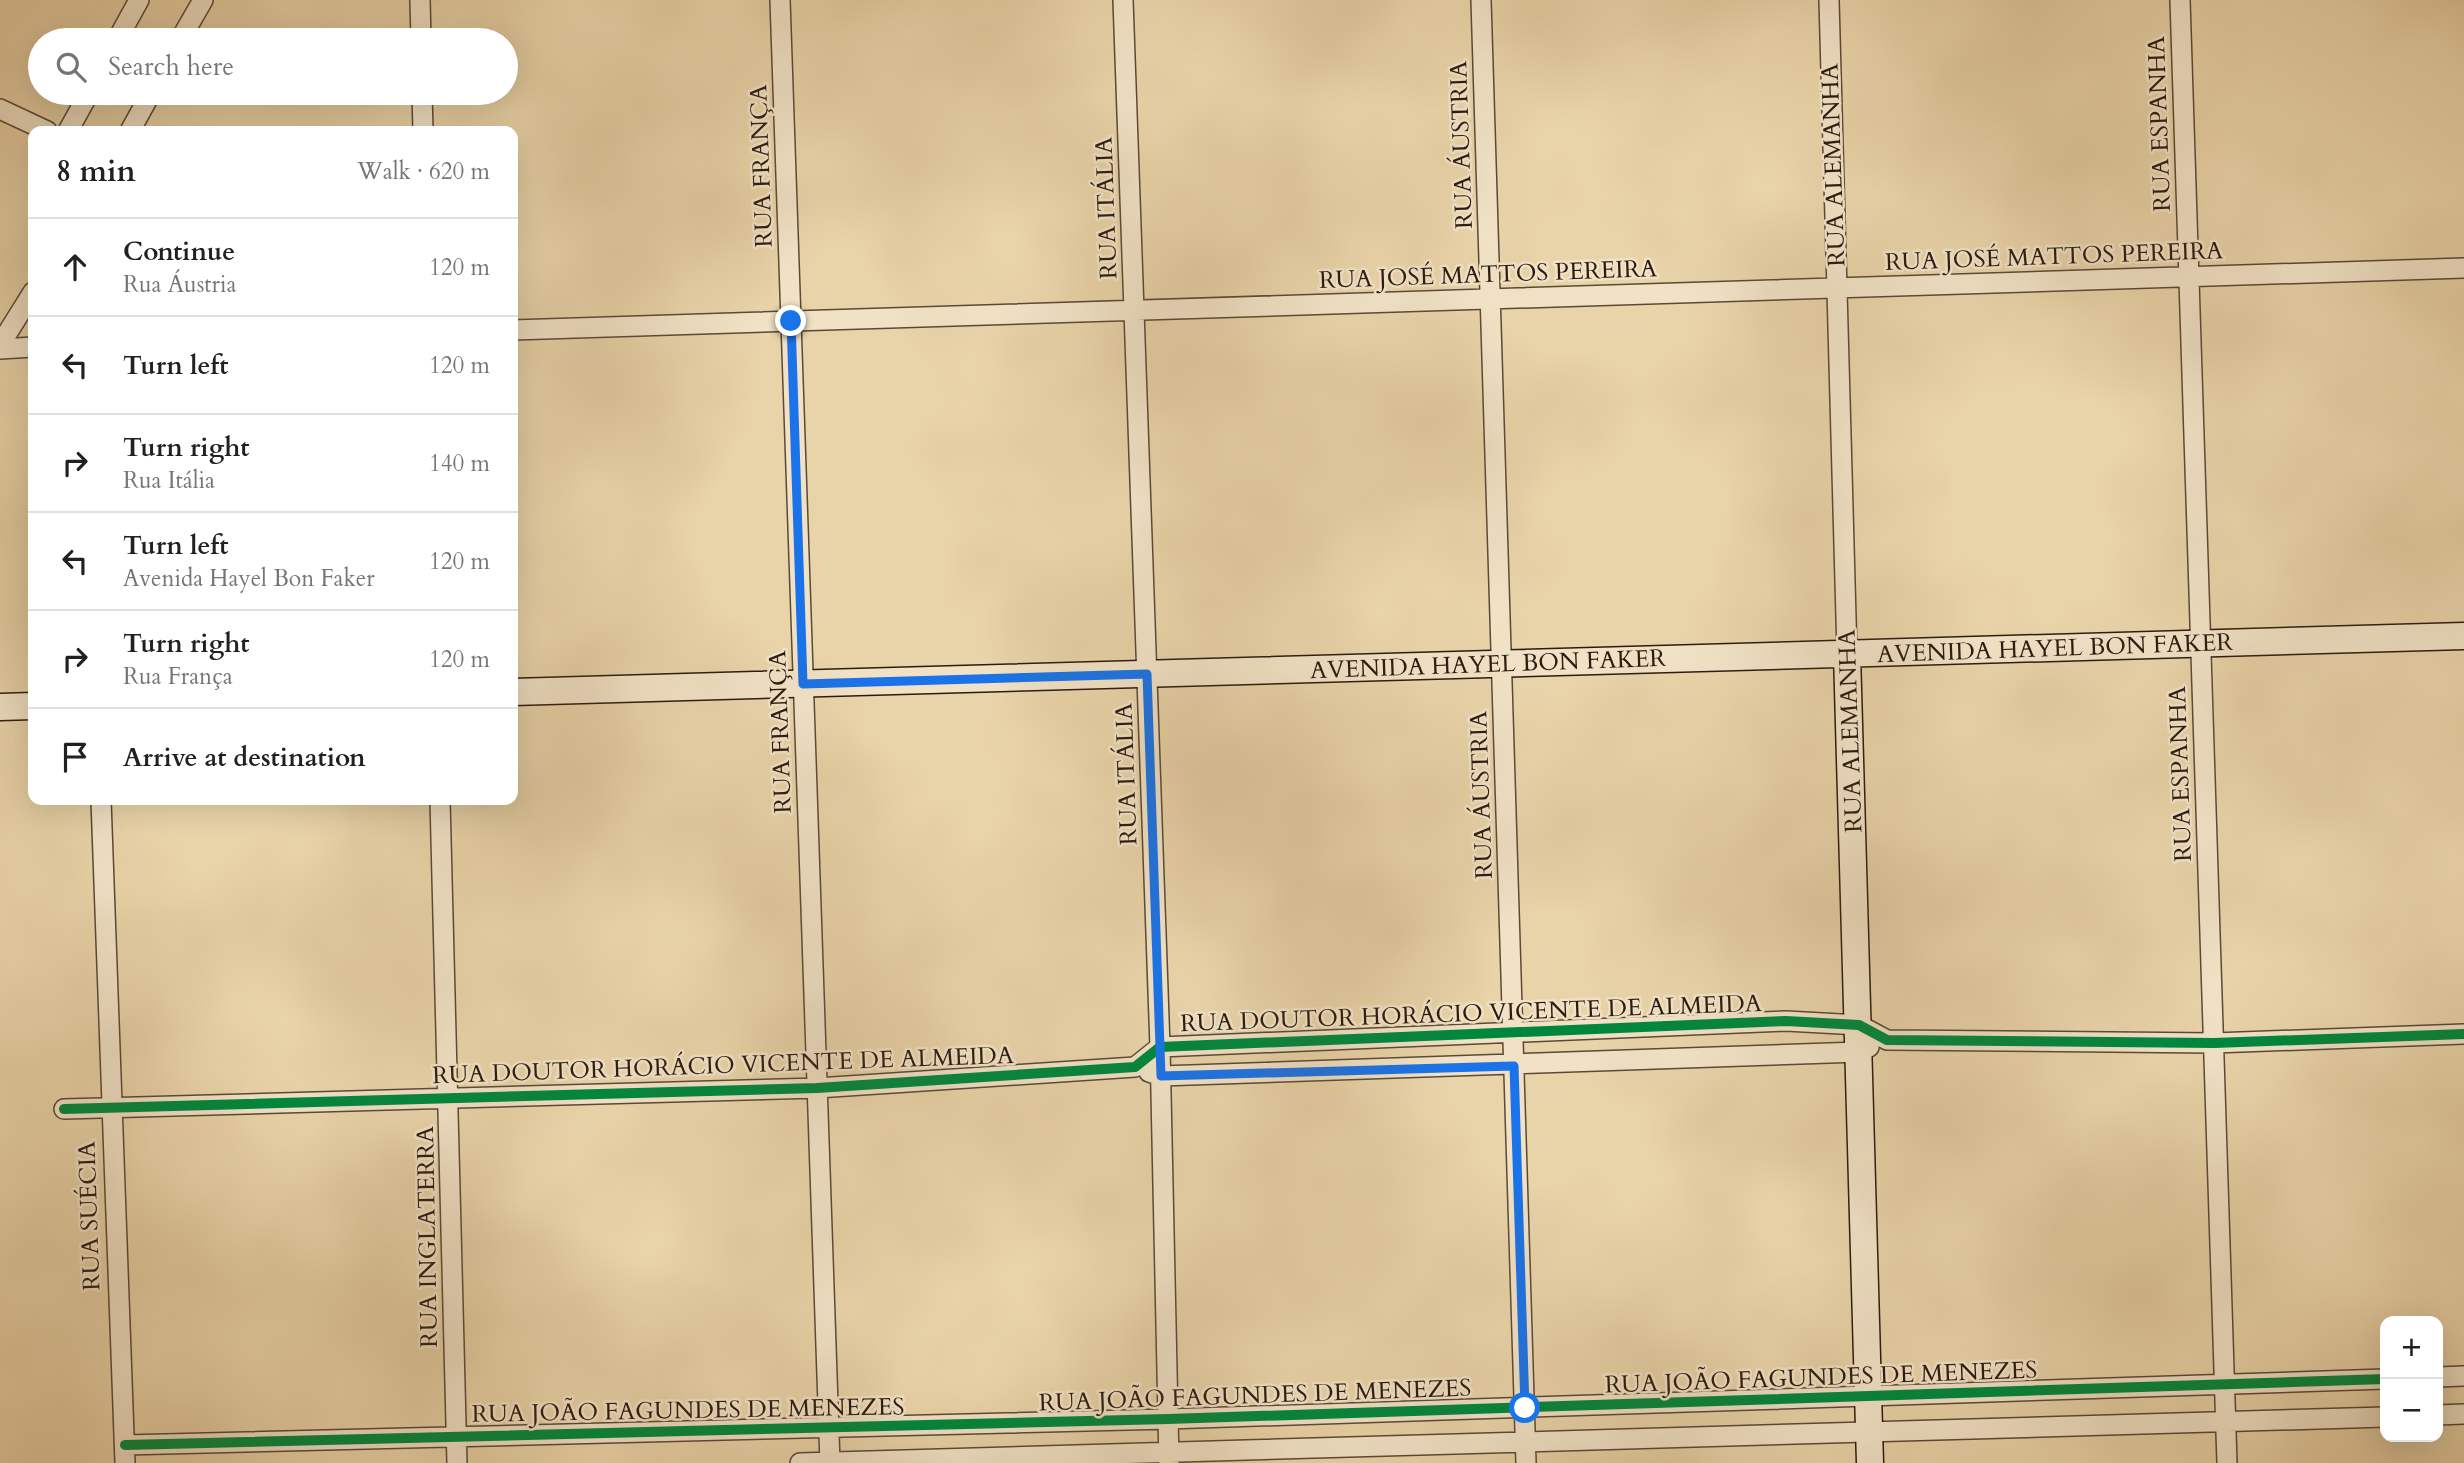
<!DOCTYPE html>
<html lang="en">
<head>
<meta charset="utf-8">
<style>
  :root { --surface:#fff; --page:#f2f2f2; --text:#202124; --muted:#757577; --line:#e0e0e0 }
  body { margin:0; font-family:Cardo,serif; background:var(--page); color:var(--text) }
  .controls { position:absolute; right:21px; bottom:21px; display:grid; overflow:hidden; border-radius:14px; box-shadow:0 7px 28px #0002 }
  .controls button { width:63px; height:63px; display:grid; place-items:center; padding:0; border:0; border-bottom:2px solid var(--line); background:var(--surface); color:var(--text); font:35px sans-serif }
  .stop { position:absolute; width:21px; height:21px; margin:-16px; border:5px solid #1a73e8; border-radius:50%; background:#fff }
  .stop.end { background:#1a73e8; border-color:#fff; box-shadow:0 2px 7px #0008 }
  .list { margin:0; padding:0; list-style:none }
  h2 { display:flex; justify-content:space-between; align-items:center; height:91px; margin:0; padding:0 28px; font-size:30px }
  h2 small { font-size:23px; font-weight:400; color:var(--muted) }
  .list li { display:grid; grid-template-columns:46px 1fr auto; gap:21px; align-items:center; box-sizing:border-box; height:98px; padding:0 28px; border-top:2px solid var(--line) }
  .list b { display:block; font-size:26px; white-space:nowrap }
  .list p { margin:0; font-size:23px; white-space:nowrap; color:var(--muted) }
  .list em { font-size:23px; font-style:normal; color:var(--muted) }
  .icon { flex:none; width:38px; height:38px; fill:none; stroke:currentColor; stroke-width:2; stroke-linecap:round; stroke-linejoin:round }
  .map { position:relative; flex:none; width:2464px; height:1463px; overflow:hidden }
  .search { position:absolute; background:var(--surface); box-shadow:0 7px 28px #0002; left:28px; top:28px; width:490px; height:77px; display:flex; align-items:center; gap:18px; box-sizing:border-box; padding:0 24px; border-radius:38px; color:var(--muted); font-size:26px }
  .panel { position:absolute; background:var(--surface); box-shadow:0 7px 28px #0002; left:28px; top:126px; width:490px; height:679px; border-radius:14px }
  .map>svg:first-child { display:block }
  .lines { fill:none; stroke-linecap:round; stroke-linejoin:round }
  .street-casing { stroke:#5b4937; stroke-width:22 }
  .secondary-casing { stroke:#2c1b11; stroke-width:29 }
  .street { stroke:#f1e2c6; stroke-width:19 }
  .secondary { stroke:#f1e2c6; stroke-width:26 }
  .cycleway-casing { stroke:#f1e2c6; stroke-width:15 }
  .cycleway { stroke:#00873e; stroke-width:10 }
  .route { stroke:#1a73e8; stroke-width:9 }
  .labels { text-anchor:middle; stroke-width:5; stroke-linejoin:round; paint-order:stroke }
  .street-label { font-size:24px; fill:#2c1b11; stroke:#f1e2c6 }
</style>
</head>
<body>
<div class="map">
<svg width="2464" height="1463" viewBox="0 0 2464 1463">
  <rect width="100%" height="100%" fill="#e9d3a8"/>
  <filter id="stains"><feTurbulence type="fractalNoise" baseFrequency=".00286" numOctaves="4"/><feColorMatrix values="0 0 0 0 .2 0 0 0 0 .09 0 0 0 0 .02 0 0 0 .5 -.17"/></filter>
  <radialGradient id="worn" r=".72"><stop offset=".6" stop-color="#630" stop-opacity="0"/><stop offset="1" stop-color="#630" stop-opacity=".3"/></radialGradient>
  <g class="lines">
    <defs>
      <path id="street" d="M420 0 421 40
        M780 0 830 1463
        M1123 0 1160 1047 1169 1463
        M1481 0 1526 1463
        M1829 0 1847 654
        M2180 0 2227 1463
        M117 40 139 0
        M180 40 203 0
        M422 93 423 131
        M0 109 47 131
        M68 131 89 93
        M130 131 151 93
        M513 330 2464 268
        M0 345 33 292
        M0 349 33 347
        M101 800 125 1463
        M440 800 457 1463
        M1149 1072 1161 1076 1859 1052 1869 1047
        M64 1109 817 1088 1135 1067 1160 1047 1786 1021 1859 1025 1887 1040 2214 1043 2464 1034
        M2438 1377 2464 1376
        M2438 1415 2464 1414
        M125 1445 1168 1419 2385 1379
        M800 1463 2385 1417"/>
      <path id="secondary" d="M1847 654 1870 1463
        M513 692 2464 636
        M0 707 33 706"/>
    </defs>
    <!-- street casing -->
    <use href="#street" class="street-casing"/>
    <!-- secondary casing -->
    <use href="#secondary" class="secondary-casing"/>
    <!-- street -->
    <use href="#street" class="street"/>
    <!-- secondary -->
    <use href="#secondary" class="secondary"/>
    <defs>
      <path id="cycleway" d="M64 1109 817 1088 1135 1067 1160 1047 1786 1021 1859 1025 1887 1040 2214 1043 2464 1034
        M125 1445 1168 1419 2385 1379"/>
    </defs>
    <!-- cycleway casing -->
    <use href="#cycleway" class="cycleway-casing"/>
    <!-- cycleway -->
    <use href="#cycleway" class="cycleway"/>
  </g>
  <g class="lines">
    <!-- route -->
    <path class="route" d="M791 321 803 684 1147 674 1161 1076 1514 1066 1525 1408"/>
  </g>
  <g class="labels">
    <!-- street labels -->
    <g class="street-label">
      <text transform="translate(2159 124) rotate(-92)" y="8">RUA ESPANHA</text>
      <text transform="translate(1461 145) rotate(-92)" y="8">RUA ÁUSTRIA</text>
      <text transform="translate(1833 165) rotate(-92)" y="8">RUA ALEMANHA</text>
      <text transform="translate(761 166) rotate(-92)" y="8">RUA FRANÇA</text>
      <text transform="translate(1106 208) rotate(-92)" y="8">RUA ITÁLIA</text>
      <text transform="translate(2054 256) rotate(-2)" y="8">RUA JOSÉ MATTOS PEREIRA</text>
      <text transform="translate(1488 274) rotate(-2)" y="8">RUA JOSÉ MATTOS PEREIRA</text>
      <text transform="translate(2055 648) rotate(-2)" y="8">AVENIDA HAYEL BON FAKER</text>
      <text transform="translate(1488 664) rotate(-2)" y="8">AVENIDA HAYEL BON FAKER</text>
      <text transform="translate(1850 731) rotate(-92)" y="8">RUA ALEMANHA</text>
      <text transform="translate(780 732) rotate(-92)" y="8">RUA FRANÇA</text>
      <text transform="translate(1126 774) rotate(-92)" y="8">RUA ITÁLIA</text>
      <text transform="translate(2180 774) rotate(-92)" y="8">RUA ESPANHA</text>
      <text transform="translate(1481 795) rotate(-92)" y="8">RUA ÁUSTRIA</text>
      <text transform="translate(1471 1013) rotate(-2)" y="8">RUA DOUTOR HORÁCIO VICENTE DE ALMEIDA</text>
      <text transform="translate(723 1065) rotate(-2)" y="8">RUA DOUTOR HORÁCIO VICENTE DE ALMEIDA</text>
      <text transform="translate(89 1216) rotate(-92)" y="8">RUA SUÉCIA</text>
      <text transform="translate(427 1237) rotate(-91)" y="8">RUA INGLATERRA</text>
      <text transform="translate(1821 1377) rotate(-2)" y="8">RUA JOÃO FAGUNDES DE MENEZES</text>
      <text transform="translate(1255 1395) rotate(-2)" y="8">RUA JOÃO FAGUNDES DE MENEZES</text>
      <text transform="translate(688 1410) rotate(-1)" y="8">RUA JOÃO FAGUNDES DE MENEZES</text>
    </g>
  </g>
  <rect width="100%" height="100%" filter="url(#stains)"/>
  <rect width="100%" height="100%" fill="url(#worn)"/>
</svg>
<div class="controls">
<button>+</button>
<button>−</button>
</div>
<div class="stop" style="left:1525px;top:1408px"></div>
<div class="stop end" style="left:791px;top:321px"></div>
<div class="search"><svg class="icon" aria-label="search" viewBox="0 0 24 24"><circle cx="10" cy="10" r="6"/><path d="M15 15l6 6"/></svg>Search here</div>
<section class="panel">
<h2>8 min<small>Walk · 620 m</small></h2>
<ul class="list">
<li><svg class="icon" aria-label="ahead" viewBox="0 0 24 24"><path d="M12 20V5M6 11l6-6 6 6"/></svg><div><b>Continue</b><p>Rua Áustria</p></div><em>120 m</em></li>
<li><svg class="icon" aria-label="left" viewBox="0 0 24 24"><path d="M17 20v-9H6M10 6l-5 5 5 5"/></svg><div><b>Turn left</b></div><em>120 m</em></li>
<li><svg class="icon" aria-label="right" viewBox="0 0 24 24"><path d="M7 20v-9h11M14 6l5 5-5 5"/></svg><div><b>Turn right</b><p>Rua Itália</p></div><em>140 m</em></li>
<li><svg class="icon" aria-label="left" viewBox="0 0 24 24"><path d="M17 20v-9H6M10 6l-5 5 5 5"/></svg><div><b>Turn left</b><p>Avenida Hayel Bon Faker</p></div><em>120 m</em></li>
<li><svg class="icon" aria-label="right" viewBox="0 0 24 24"><path d="M7 20v-9h11M14 6l5 5-5 5"/></svg><div><b>Turn right</b><p>Rua França</p></div><em>120 m</em></li>
<li><svg class="icon" aria-label="arrive" viewBox="0 0 24 24"><path d="M6 21V4h12l-3 4 3 4H6"/></svg><div><b>Arrive at destination</b></div></li>
</ul>
</section>
</div>
</body>
</html>
